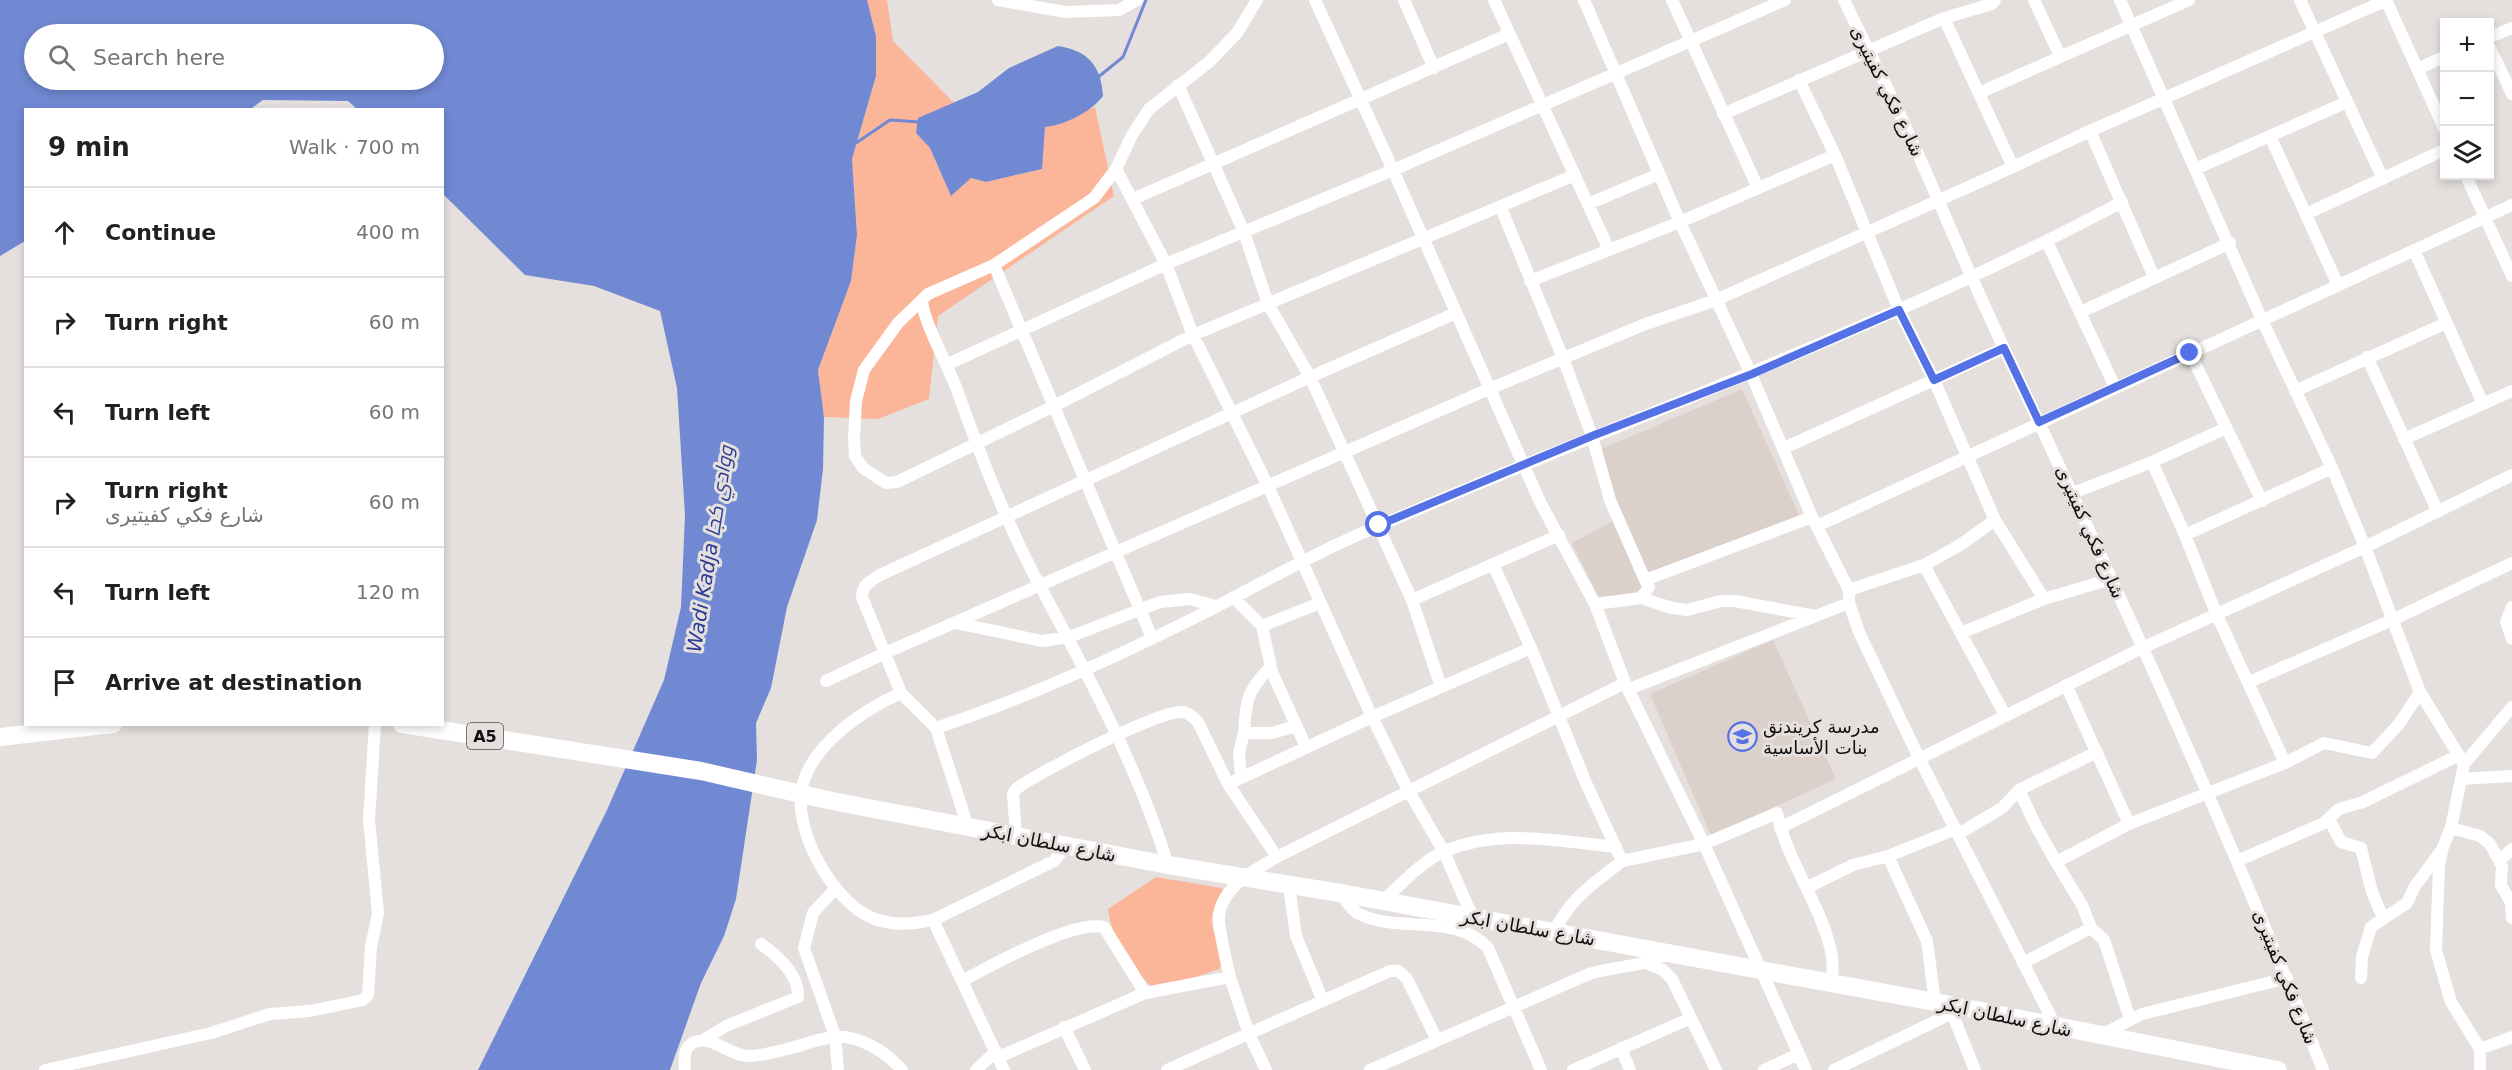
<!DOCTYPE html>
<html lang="en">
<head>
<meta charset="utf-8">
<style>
  :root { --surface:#fff; --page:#f6f6f6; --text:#202124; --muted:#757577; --line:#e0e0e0 }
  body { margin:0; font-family:"DejaVu Sans",Cairo,sans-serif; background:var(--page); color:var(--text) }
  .controls { position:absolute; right:18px; top:18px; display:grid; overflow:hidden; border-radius:0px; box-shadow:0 3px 9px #0003 }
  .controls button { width:54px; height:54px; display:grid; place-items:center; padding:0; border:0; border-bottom:2px solid var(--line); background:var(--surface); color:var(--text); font:30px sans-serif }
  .stop { position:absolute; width:18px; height:18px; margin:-14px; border:4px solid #5471e6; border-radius:50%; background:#fff }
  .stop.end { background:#5471e6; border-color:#fff; box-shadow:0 2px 6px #0008 }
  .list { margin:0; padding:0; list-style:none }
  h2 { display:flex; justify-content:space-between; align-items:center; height:78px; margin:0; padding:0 24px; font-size:26px }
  h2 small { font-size:20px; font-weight:400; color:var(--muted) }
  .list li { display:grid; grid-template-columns:39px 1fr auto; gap:18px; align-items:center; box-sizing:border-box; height:90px; padding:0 24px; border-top:2px solid var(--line) }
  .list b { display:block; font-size:22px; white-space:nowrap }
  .list p { margin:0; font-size:20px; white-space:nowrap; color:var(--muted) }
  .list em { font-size:20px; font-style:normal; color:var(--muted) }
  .icon { flex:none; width:33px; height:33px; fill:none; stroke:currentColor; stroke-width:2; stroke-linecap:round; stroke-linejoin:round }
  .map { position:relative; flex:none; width:2512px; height:1070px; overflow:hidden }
  .search { position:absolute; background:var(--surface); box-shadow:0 3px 9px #0003; left:24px; top:24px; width:420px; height:66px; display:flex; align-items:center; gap:15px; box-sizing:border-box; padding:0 21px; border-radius:33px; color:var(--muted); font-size:22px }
  .panel { position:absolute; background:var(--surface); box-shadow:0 3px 9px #0003; left:24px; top:108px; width:420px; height:618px; border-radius:0px }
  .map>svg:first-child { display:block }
  .built { fill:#dcd0cb }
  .green { fill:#fbb69a }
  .water { fill:#7189d3; fill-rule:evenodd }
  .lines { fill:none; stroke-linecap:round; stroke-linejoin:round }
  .stream { stroke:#7189d3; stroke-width:3 }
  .minor { stroke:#fff; stroke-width:12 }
  .highway { stroke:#fff; stroke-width:18 }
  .route { stroke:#5471e6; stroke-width:8 }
  .labels { text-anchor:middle; stroke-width:6; stroke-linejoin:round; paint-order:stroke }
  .shield { fill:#e5e0de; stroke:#504d4c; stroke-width:1.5 }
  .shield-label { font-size:16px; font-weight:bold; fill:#100e0e }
  .street-label { font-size:18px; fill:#100e0e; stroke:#e5e0de }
  .poi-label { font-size:18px; fill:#100e0e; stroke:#e5e0de; text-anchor:start }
  .water-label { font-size:20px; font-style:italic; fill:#2a3c94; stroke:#e5e0de }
</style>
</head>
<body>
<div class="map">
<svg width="2512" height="1070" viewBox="0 0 2512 1070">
  <rect width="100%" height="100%" fill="#e5e0de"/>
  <!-- built -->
  <path class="built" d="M1742 389 1799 515 1647 576 1612 498 1599 450Z
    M1617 519 1645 589 1601 602 1572 543Z
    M1773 640 1836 779 1711 836 1650 694Z"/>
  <!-- green -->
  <path class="green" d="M867 0H887L893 41 954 103 918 118 916 133 930 148 951 195 971 178 986 182 1041 169 1045 127 1095 107 1114 196 938 316 929 399 878 419 824 417 818 370 851 281 857 235 852 159 876 76V36Z
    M1156 877 1222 888 1224 894C1221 900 1213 909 1212 916 1209 934 1228 952 1219 969L1172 985 1153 988C1130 966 1112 941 1108 909Z"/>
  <!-- water -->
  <path class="water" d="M0 0H867L876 36V76L852 159 857 235 851 281 818 370 824 417 823 469 817 520 787 607 771 688 756 723 757 760 736 899 724 936 701 983 670 1070H478L607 810 664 680 681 607 685 515 677 388 660 311 594 286 525 275 443 194 442 110 357 109 348 101 263 100 249 110H26L25 241 0 256ZM34 34H434V80H34Z
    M1058 46C1088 51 1101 65 1103 96 1091 112 1065 125 1045 127L1042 169 986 182 971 178 951 196 930 148 916 133 918 118 978 92 1009 68Z"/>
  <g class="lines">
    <!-- stream -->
    <path class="stream" d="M1097 78 1123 57 1146 0
      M856 143 890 120 920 122"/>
    <!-- minor -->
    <path class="minor" d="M998 0 1065 12 1119 10 1137 0
      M1257 0 1237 33 1209 62 1149 109 1132 135 1116 169 1094 198 994 265 928 294 898 323 864 370 856 401 854 438 855 456 863 468 886 483 897 482 1054 406 1193 335 1575 175
      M1315 0 1393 170 1540 502 1595 604 1625 683 1704 844 1806 1070
      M1404 0 1434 68
      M1494 0 1609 250
      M1584 0 1680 222 1751 374 1812 517 1849 590V603L1859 632 1919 758 2056 1027
      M1672 0 1758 188
      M1844 0C1865 44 1888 88 1908 132 1941 204 1970 277 2004 348 2116 586 2226 825 2323 1070
      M2034 0 2060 56
      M2120 0 2262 320 2332 468 2365 547 2420 692 2464 764
      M2300 0 2383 179
      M2386 0 2444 128
      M1944 18 2013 167
      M2490 37 2512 28
      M2490 48 2512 94
      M2417 69 2444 57
      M1799 80 1835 155 1899 310 1934 380 1995 520 2044 599 2111 579
      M1178 85 1244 232 1268 304 1310 377 1412 600 1441 687
      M1979 93 2189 0
      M1723 114 1944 18 1992 4 1995 0
      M2090 131 2154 277
      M2270 136 2338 285
      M1116 169 1166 264 1193 335 1268 486 1372 717 1408 790 1444 852 1473 918
      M2195 169 2347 102
      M2466 176 2512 276
      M1133 199 1509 34
      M1588 204 1659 174
      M1501 208 1563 358 1592 436 1610 500 1645 580
      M2306 214 2444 150
      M2047 242 2115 387
      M2414 250 2483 404
      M994 265 1152 638
      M1530 281 1680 222 1835 155
      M922 302C925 325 948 365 957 390 981 457 1007 525 1041 588 1089 677 1138 768 1168 865
      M2081 312 2230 243
      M1456 313 1310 377 880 575C870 581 862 585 862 597L901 693 936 728C1028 698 1119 656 1206 612 1264 582 1320 550 1381 525 1628 418 1884 329 2122 202
      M2190 353 2262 501
      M2367 357 2437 510
      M948 364 1166 264 1393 170 1785 0
      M2295 391 2446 323
      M2404 439 2512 391
      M1784 448 2004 348
      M2152 462 2185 535 2216 613 2285 763
      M2073 493 2152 462 2226 428
      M1817 526 2512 205
      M2185 535 2332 468
      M1924 565 2005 715
      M1849 590 1924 565 1960 545 1995 520
      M1233 597 1262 626 1272 672 1306 747
      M1641 598 1672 608 1687 610 1721 601H1735L1815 616
      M1412 600 1559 535
      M1595 604 1641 598 1649 587 1645 580 1812 517
      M2512 607 2506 622 2512 639
      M956 623 1042 641 1069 637 1160 602 1190 599 1216 606
      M1262 626 1320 603
      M1961 633 2044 599
      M1531 648 1586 783 1622 861 1704 844 1777 813C1787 861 1820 903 1831 951 1834 962 1832 973 1832 984
      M826 681 885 653 1489 389 1643 325 1716 300 2013 167 2090 131 2387 0
      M2249 682 2392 620 2512 563
      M2066 685 2129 824 2285 763 2324 743 2372 753 2399 724 2420 692
      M1629 689 1849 603
      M901 693C865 709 815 742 803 783 790 827 833 904 875 919 895 926 913 924 933 920L1054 861 1066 846
      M936 728 968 827
      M1244 733C1246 699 1247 692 1270 667
      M1241 778 1239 753 1244 733H1272L1296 726
      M2461 779 2512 776
      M1228 784 1372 717 1531 648 1493 564
      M2019 790 2036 826 2056 862 2129 824
      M2329 819 2341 842 2361 848 2372 892 2383 918
      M1780 828 2142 648 2365 547 2512 475
      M2451 828 2480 836 2490 844 2502 866 2501 885 2511 903 2512 918
      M1958 834 2002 808 2019 790 2097 752
      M1016 836 1013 794 1016 789C1037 773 1161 709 1183 712 1190 713 1194 718 1198 722L1228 784 1277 857
      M1888 856 1927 941 1935 1002
      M2500 860 2512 849
      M2237 861 2324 823 2339 809 2363 802 2459 755
      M2056 862 2082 905 2091 928 2104 940 2130 1019
      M1289 885 1296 936 1323 1001
      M1808 887 1853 865 1888 856 1956 829
      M835 889 813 913 804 948 835 1036 838 1070
      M1340 893C1346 901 1351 910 1359 914 1400 934 1455 912 1488 948L1541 1070
      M1382 901C1401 885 1421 862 1443 852 1498 828 1559 841 1616 847
      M933 920 1004 1070
      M1553 933C1573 895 1590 887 1622 861
      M2023 963 2091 928
      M1648 964 1663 970 1672 979 1716 1070
      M1230 977C1227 965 1218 926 1219 916 1222 887 1255 869 1277 857L1625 683
      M2361 978 2362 957 2371 927 2407 903 2415 886 2441 851
      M962 981C992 965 1073 920 1104 927L1145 993 1230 977 1249 1034 1266 1070
      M1952 1013 1975 1070
      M1064 1027 1085 1070
      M2101 1035 2142 1014 2287 978
      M705 1039 726 1026 798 997C799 975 778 956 761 944
      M1621 1048 1630 1070
      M2480 1049 2512 1037
      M999 1057 1145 993
      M45 1070 211 1033 270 1014 310 1011 363 1000 368 995 371 947 378 913 369 820 375 724
      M685 1070C684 1060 683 1046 695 1042 712 1035 729 1055 747 1056 760 1056 771 1053 783 1050 800 1046 817 1039 833 1037 859 1034 886 1052 902 1070
      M976 1070 996 1051
      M1167 1070 1390 971H1399L1407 979 1437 1040
      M1370 1070 1589 974C1618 965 1643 968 1669 953
      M1573 1070 1691 1018
      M1764 1070 1799 1054
      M1834 1070 1963 1008
      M2480 1070V1049L2451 1002 2436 950 2439 865 2443 847 2451 828 2464 764 2512 707"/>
    <!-- highway -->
    <path class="highway" d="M402 724 701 771 832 801 1168 865 1340 893 1935 1002 2278 1070
      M0 737 113 724"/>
  </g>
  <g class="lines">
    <!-- route -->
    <path class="route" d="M1379 525 1592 436 1752 374 1899 310 1934 380 2004 348 2039 422 2190 353"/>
  </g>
  <!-- icons -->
  <defs>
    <symbol id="school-ring" viewBox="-11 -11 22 22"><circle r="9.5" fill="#e5e0de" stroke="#5471e6" stroke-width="1.5"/><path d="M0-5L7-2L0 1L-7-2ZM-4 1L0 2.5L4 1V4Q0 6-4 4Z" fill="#5471e6"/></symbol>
  </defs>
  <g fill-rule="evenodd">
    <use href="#school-ring" x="1726" y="720" width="33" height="33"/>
  </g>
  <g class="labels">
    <!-- shield labels -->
    <rect class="shield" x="467" y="723" width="36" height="26" rx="4.5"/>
    <g class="shield-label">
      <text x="485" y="742">A5</text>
    </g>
    <!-- street labels -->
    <g class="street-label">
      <text transform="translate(1887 91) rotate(64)" y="6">شارع فكي كفيتيرى</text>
      <text transform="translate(2090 532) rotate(66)" y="6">شارع فكي كفيتيرى</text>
      <text transform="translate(1049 843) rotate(11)" y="6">شارع سلطان ابكر</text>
      <text transform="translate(1528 928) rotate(10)" y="6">شارع سلطان ابكر</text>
      <text transform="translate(2285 977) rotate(68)" y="6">شارع فكي كفيتيرى</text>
      <text transform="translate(2005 1017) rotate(12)" y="6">شارع سلطان ابكر</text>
    </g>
    <!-- poi labels -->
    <g class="poi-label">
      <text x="1763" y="733">مدرسة كريندنق<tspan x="1763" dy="21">بنات الأساسية</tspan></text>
    </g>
    <!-- water labels -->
    <g class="water-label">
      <text transform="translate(710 549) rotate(-81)" y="7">Wadi Kadja ووادي كجا</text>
    </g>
  </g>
</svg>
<div class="controls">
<button>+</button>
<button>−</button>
<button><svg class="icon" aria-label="layers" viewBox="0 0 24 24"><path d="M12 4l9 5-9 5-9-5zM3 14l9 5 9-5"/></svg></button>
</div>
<div class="stop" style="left:1379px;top:525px"></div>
<div class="stop end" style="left:2190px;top:353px"></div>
<div class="search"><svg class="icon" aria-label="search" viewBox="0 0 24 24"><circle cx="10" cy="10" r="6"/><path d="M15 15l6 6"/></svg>Search here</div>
<section class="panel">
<h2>9 min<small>Walk · 700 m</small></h2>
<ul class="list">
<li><svg class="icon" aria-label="ahead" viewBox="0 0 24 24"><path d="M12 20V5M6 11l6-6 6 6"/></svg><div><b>Continue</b></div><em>400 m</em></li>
<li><svg class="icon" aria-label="right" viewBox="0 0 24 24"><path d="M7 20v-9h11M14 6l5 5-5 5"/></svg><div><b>Turn right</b></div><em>60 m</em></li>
<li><svg class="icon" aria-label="left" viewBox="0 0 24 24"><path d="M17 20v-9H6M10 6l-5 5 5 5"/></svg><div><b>Turn left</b></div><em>60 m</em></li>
<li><svg class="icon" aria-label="right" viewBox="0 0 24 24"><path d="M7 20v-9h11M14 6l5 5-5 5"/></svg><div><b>Turn right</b><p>شارع فكي كفيتيرى</p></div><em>60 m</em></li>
<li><svg class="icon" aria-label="left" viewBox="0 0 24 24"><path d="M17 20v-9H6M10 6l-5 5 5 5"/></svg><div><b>Turn left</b></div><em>120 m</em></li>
<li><svg class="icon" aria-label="arrive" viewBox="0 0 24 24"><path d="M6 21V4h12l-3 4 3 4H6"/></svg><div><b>Arrive at destination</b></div></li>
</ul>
</section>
</div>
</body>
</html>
